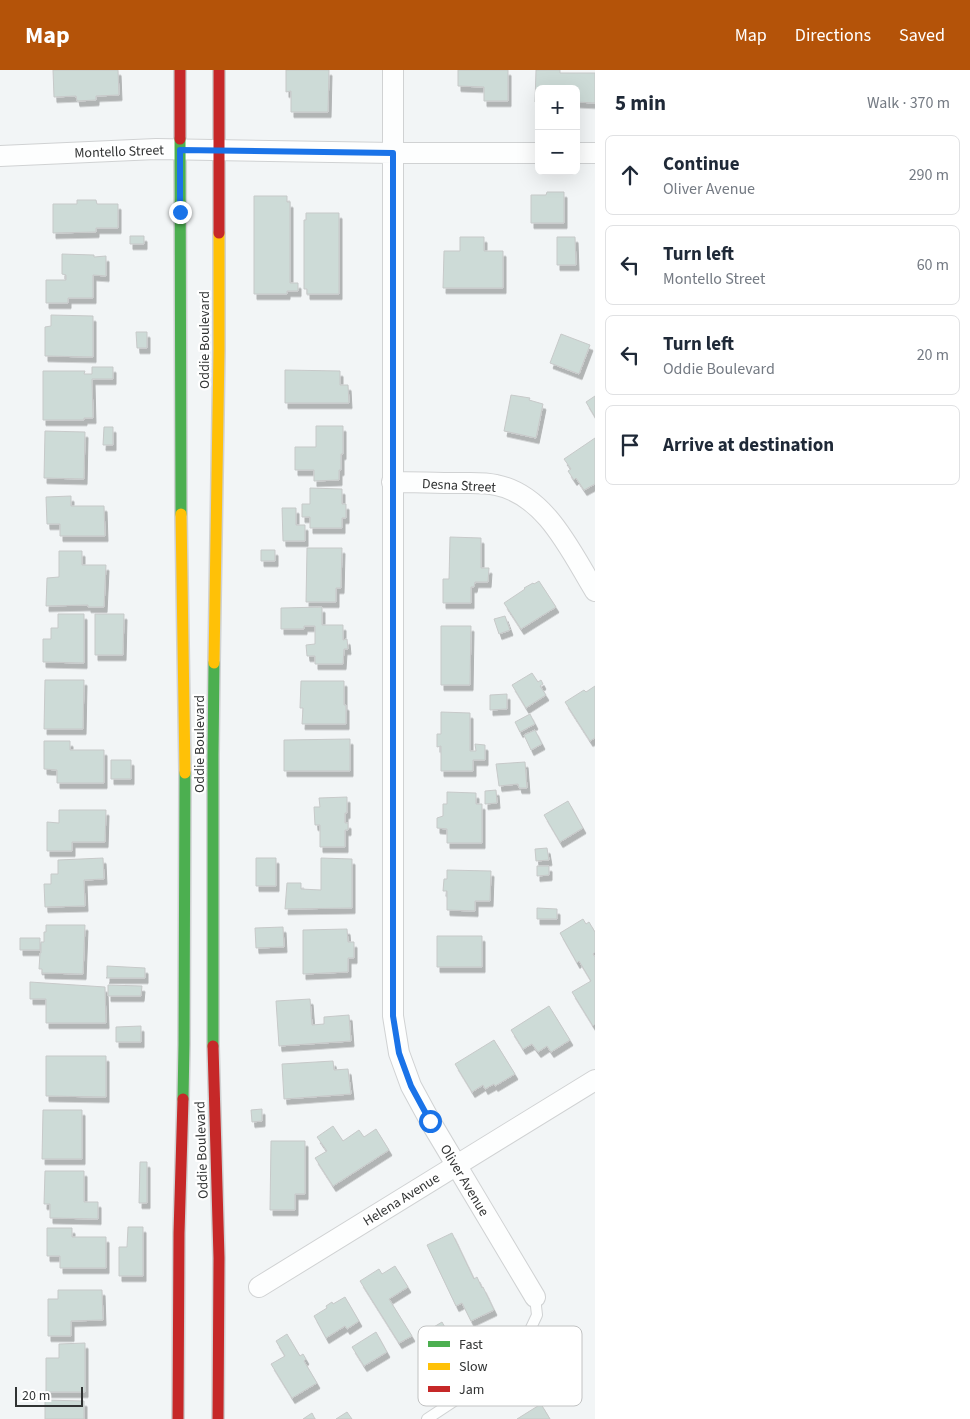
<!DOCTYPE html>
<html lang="en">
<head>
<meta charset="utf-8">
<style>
  :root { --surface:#fff; --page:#f2f2f3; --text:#1f2937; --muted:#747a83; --line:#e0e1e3; --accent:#b45309 }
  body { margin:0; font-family:"Source Sans 3",sans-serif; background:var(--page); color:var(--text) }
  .controls { position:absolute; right:15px; top:15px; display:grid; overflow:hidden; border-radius:8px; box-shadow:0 5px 20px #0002 }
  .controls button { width:45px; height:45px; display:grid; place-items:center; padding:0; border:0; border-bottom:1px solid var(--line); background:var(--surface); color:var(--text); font:25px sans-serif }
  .scale { position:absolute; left:15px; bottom:12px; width:68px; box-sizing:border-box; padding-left:5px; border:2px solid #313333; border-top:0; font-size:14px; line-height:18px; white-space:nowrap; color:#313333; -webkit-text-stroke:4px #fff; paint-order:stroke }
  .stop { position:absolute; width:15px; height:15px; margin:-11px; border:4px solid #1a73e8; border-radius:50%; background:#fff }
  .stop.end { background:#1a73e8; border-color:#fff; box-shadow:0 1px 5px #0008 }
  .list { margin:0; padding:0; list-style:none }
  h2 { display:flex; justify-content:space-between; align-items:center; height:65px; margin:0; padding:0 20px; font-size:21px }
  h2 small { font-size:16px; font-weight:400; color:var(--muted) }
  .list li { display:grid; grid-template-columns:32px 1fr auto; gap:15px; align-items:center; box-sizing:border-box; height:80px; margin:0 10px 10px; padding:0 10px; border:1px solid var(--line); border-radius:8px }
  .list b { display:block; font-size:19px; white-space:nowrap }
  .list p { margin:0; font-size:16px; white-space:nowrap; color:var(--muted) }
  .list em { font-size:16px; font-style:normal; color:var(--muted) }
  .icon { flex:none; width:28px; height:28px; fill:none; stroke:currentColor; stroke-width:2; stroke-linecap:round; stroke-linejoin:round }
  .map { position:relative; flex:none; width:595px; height:1349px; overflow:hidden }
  header { display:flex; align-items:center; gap:30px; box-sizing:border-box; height:70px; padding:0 25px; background:var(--accent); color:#fff }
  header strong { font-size:24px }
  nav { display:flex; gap:28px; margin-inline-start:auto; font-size:18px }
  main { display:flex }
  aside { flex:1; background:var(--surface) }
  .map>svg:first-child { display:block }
  .building { fill:#cddbd7; stroke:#c7c9c9; filter:url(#shadow) }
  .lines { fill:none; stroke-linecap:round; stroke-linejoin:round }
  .lane-casing { stroke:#d0d2d3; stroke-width:12 }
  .street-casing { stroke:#d0d2d3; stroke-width:22 }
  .fast-casing { stroke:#d0d2d3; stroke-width:14 }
  .slow-casing { stroke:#d0d2d3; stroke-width:14 }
  .jam-casing { stroke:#d0d2d3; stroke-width:14 }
  .lane { stroke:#fdfefe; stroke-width:10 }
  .street { stroke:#fdfefe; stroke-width:20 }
  .fast { stroke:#4caf50; stroke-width:11 }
  .slow { stroke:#ffc107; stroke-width:11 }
  .jam { stroke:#c62828; stroke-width:11 }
  .route { stroke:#1a73e8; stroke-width:6 }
  .labels { text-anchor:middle; stroke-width:4.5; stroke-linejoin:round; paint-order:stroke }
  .street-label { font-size:14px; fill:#313333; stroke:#fff }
  .key { fill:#fff; stroke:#c1c2c2; stroke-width:1 }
  .key-label { font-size:14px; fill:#313333 }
</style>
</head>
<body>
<header>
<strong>Map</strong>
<nav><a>Map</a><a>Directions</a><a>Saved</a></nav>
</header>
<main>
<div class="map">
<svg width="595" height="1349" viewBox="0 0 595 1349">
  <defs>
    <filter id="shadow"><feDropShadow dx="3" dy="5.5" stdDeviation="0" flood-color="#0004"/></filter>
  </defs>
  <rect width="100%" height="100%" fill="#f2f5f6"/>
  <!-- building -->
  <path class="building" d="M53 0H118L119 25 96 26V30L77 31 76 26 54 27Z
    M286 0H329L328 42H291V21L286 22Z
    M458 0H508V31H484V17L458 16Z
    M536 0H560V3H595V33L576 32V19H539V32H535Z
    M547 122H564V153H531V125H546Z
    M254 126H287V132H290V213H298V221H287V224H254Z
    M77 130H96L97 134H118V158H96V162L53 163V134H77Z
    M306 143H339V224H307V219H304V150H306Z
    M130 166H144V174H130Z
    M460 167H484V181H503V218H443L444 181H460Z
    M557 167H575L576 195H557Z
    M62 184 94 185V187L106 186V206L93 205V228H68V233H46V210H66V205L62 204Z
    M51 245 93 246V287L45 286V257L51 256Z
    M136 262H147V278H137Z
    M561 264 590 275 579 304 550 293Z
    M92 297H113V309H92L93 348H84V350H43V301H85L84 304H92Z
    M285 300 340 301V315H348L349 333H285Z
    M511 325 530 328 529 330 543 334 536 368 504 361Z
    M595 326V347L586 332Z
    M316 356H343V384H341V400H339V410L314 411V400H295V377H316Z
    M104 357H113V375H103Z
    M45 361 85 362 84 409 44 408Z
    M595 368V414L584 420 576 408 574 410 568 401 571 399 564 389Z
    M310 418 342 419V434H346V448H342V458H310V447H302V434H310Z
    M71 426V436H104L105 466H60V454H47L46 427Z
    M282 438H296V455H305V471H283Z
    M450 467 481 468V498H489L488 512H475L474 517H471V533H443V509H449Z
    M307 478H342L341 518H336V532H306Z
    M261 480H275V491H261Z
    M59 481H82V495H106L104 537H88V535L46 536 47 508 59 507Z
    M539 511 556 537 521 559 504 533 525 519 524 518 533 513 534 514Z
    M322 537V555H343V570L347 569 348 579H344L343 594H315V586H307L306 575 315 574V556H304V559H281V538Z
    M58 544H84V593L43 592V569H51V558H58Z
    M95 544H124L123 585H95Z
    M505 546 510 560 499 564 494 549Z
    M441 556H471L470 615H441Z
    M532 603 538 612 541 610 543 614 540 616 546 625 526 638 512 615Z
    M45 610H84L83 659H44Z
    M301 611H344V635H346V654H302L303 638H300Z
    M595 616V668L590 671 565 632 584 620 586 622Z
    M507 624V639L490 640V625Z
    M441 642 470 643V681H476L475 674 485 675V690H473V701H441V676L437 677V664H441Z
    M530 644 535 654 520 662 515 652Z
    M535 660 542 674 531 680 524 665Z
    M350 669V701H284V670Z
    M44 671H70V680H104V713H57V700L44 699Z
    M111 690H131V709H111Z
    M525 692 527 718H519L518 714 499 716 496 694Z
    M496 720 497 733 485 734V721Z
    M447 722 476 723V734H482V773H447V759L437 758V748L443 746V734H447Z
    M347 727V743H345V753H348V760H345V777H320V755H315L314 737H320L319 728Z
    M568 731 583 758 560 772 544 745Z
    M59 740H106L105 772H72V781H47V752L59 753Z
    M547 778 549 790 536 791 535 779Z
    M103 788 104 809 84 810 85 836 45 837 44 814H51V804H58V790Z
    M256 788H276V816H256Z
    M321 788 352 789V838L285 839 287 813H301V819L321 820Z
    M537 796H549V805L537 806Z
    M447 800 491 801 490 831H475V841L447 840V821H443L444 809H447Z
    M537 838 557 839V849H537Z
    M583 849 586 854 589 852 595 862V882L593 884 595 887V954L593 956 572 922 591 911 579 891 577 893 560 863Z
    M46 855H85L83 904 42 903V899H39L40 883H41V872H44V862H46Z
    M283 857 284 877 256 878 255 858Z
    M347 859 348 872H354V888H348V902L303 904V860Z
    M437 866H482V897H437Z
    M20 868H40V880H20Z
    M107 896 145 898V908H106L107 907Z
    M30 912 105 917 106 953H46V929H30Z
    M108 915 142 916 141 926H108Z
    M310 929 312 955 324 954V947L349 945 351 971 279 976 276 931Z
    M549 936 570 970 551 982 547 976 538 982 532 974 523 979 511 960Z
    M141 956V972H116V957Z
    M494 970 515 1004 495 1016 494 1014 485 1019 483 1015 472 1022 455 994Z
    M46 986H106V1027L46 1026Z
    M333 991 334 1000 348 999 351 1024 284 1029 282 994Z
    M262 1039V1051L252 1052 251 1040Z
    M43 1040H82V1089H42Z
    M333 1056 343 1071 359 1060 364 1067 376 1059 389 1080 333 1116 315 1088 327 1081 317 1067Z
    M271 1071H305V1124H295V1140H270Z
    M140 1092H147V1133H139Z
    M45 1101H84V1132H98V1149L50 1148V1134H44Z
    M128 1157H143V1206H119V1177H127Z
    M47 1158H72V1167H106V1198H60V1186H47Z
    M452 1163 474 1209 477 1207 482 1218 483 1217 494 1240 471 1251 462 1233 456 1236 427 1175Z
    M395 1196 408 1217 389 1229 412 1266 399 1273 360 1211 379 1199 382 1204Z
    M58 1220H102L103 1250 71 1251V1266H48V1229H58Z
    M345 1227 359 1251 347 1259 345 1256 326 1268 314 1246 327 1238 326 1236 332 1232 333 1234Z
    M442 1252 459 1282 436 1296 419 1266Z
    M376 1262 387 1282 364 1296 352 1277Z
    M287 1264 300 1286 303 1284 306 1289 304 1291 317 1313 292 1328 271 1294 285 1286 276 1271Z
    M85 1273V1322H46V1288H59V1274Z
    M45 1330 84 1331V1349H45Z
    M541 1334 550 1349H517Z
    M347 1342 352 1349H336Z
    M312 1343 315 1349H303Z"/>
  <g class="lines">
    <defs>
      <path id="lane" d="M427 1349 483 1312 523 1275 537 1245 535 1227"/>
      <path id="street" d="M393 0V946L399 983 411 1016 430 1051 535 1227
        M576 83H595
        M0 86 156 79 393 83H539
        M392 412C414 412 436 413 458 413 470 413 484 412 496 415 546 425 571 482 595 521
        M259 1217 595 1010"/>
      <path id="fast" d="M180 69 181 444
        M213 976V685L214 593
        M183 1029 184 974 185 703"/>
      <path id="slow" d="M181 444 185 703
        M214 593 219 281V163"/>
      <path id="jam" d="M180 0V69
        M219 0V163
        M213 976 219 1188 218 1349
        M178 1349 179 1163 183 1029"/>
    </defs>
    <!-- lane casing -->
    <use href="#lane" class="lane-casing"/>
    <!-- street casing -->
    <use href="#street" class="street-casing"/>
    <!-- fast casing -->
    <use href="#fast" class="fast-casing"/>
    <!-- slow casing -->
    <use href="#slow" class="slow-casing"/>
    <!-- jam casing -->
    <use href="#jam" class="jam-casing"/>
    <!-- lane -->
    <use href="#lane" class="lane"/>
    <!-- street -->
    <use href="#street" class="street"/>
    <!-- fast -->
    <use href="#fast" class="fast"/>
    <!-- slow -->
    <use href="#slow" class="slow"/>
    <!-- jam -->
    <use href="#jam" class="jam"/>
  </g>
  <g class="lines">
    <!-- route -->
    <path class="route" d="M180 142V80L393 83V946L399 983 411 1016 430 1051"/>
  </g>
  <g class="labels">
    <!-- street labels -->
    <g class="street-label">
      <text transform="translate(119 81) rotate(-2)" y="5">Montello Street</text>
      <text transform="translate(204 270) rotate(-90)" y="5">Oddie Boulevard</text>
      <text transform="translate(459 415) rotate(3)" y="5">Desna Street</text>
      <text transform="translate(199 674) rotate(-90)" y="5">Oddie Boulevard</text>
      <text transform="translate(201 1080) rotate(-92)" y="5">Oddie Boulevard</text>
      <text transform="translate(465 1110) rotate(59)" y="5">Oliver Avenue</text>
      <text transform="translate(401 1129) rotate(-32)" y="5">Helena Avenue</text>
    </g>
  </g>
  <!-- legend -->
  <rect x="418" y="1256" width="164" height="80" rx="8" class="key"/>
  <rect x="428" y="1271" width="22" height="6" fill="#4caf50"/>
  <rect x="428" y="1293" width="22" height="7" fill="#ffc107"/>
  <rect x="428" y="1316" width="22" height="6" fill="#c62828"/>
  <g class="key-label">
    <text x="459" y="1279">Fast</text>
    <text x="459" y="1301">Slow</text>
    <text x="459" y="1324">Jam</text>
  </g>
</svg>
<div class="controls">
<button>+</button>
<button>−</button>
</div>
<div class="scale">20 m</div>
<div class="stop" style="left:430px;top:1051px"></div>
<div class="stop end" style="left:180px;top:142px"></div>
</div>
<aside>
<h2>5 min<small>Walk · 370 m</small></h2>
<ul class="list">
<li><svg class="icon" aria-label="ahead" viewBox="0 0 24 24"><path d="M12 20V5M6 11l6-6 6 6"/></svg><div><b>Continue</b><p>Oliver Avenue</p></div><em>290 m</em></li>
<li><svg class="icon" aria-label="left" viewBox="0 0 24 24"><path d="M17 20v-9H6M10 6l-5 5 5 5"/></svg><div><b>Turn left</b><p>Montello Street</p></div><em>60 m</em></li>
<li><svg class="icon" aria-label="left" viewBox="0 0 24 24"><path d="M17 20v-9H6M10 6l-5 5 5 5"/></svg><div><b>Turn left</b><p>Oddie Boulevard</p></div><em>20 m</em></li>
<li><svg class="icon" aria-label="arrive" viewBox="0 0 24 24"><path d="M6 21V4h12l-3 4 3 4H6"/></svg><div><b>Arrive at destination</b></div></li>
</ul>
</aside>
</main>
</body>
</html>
